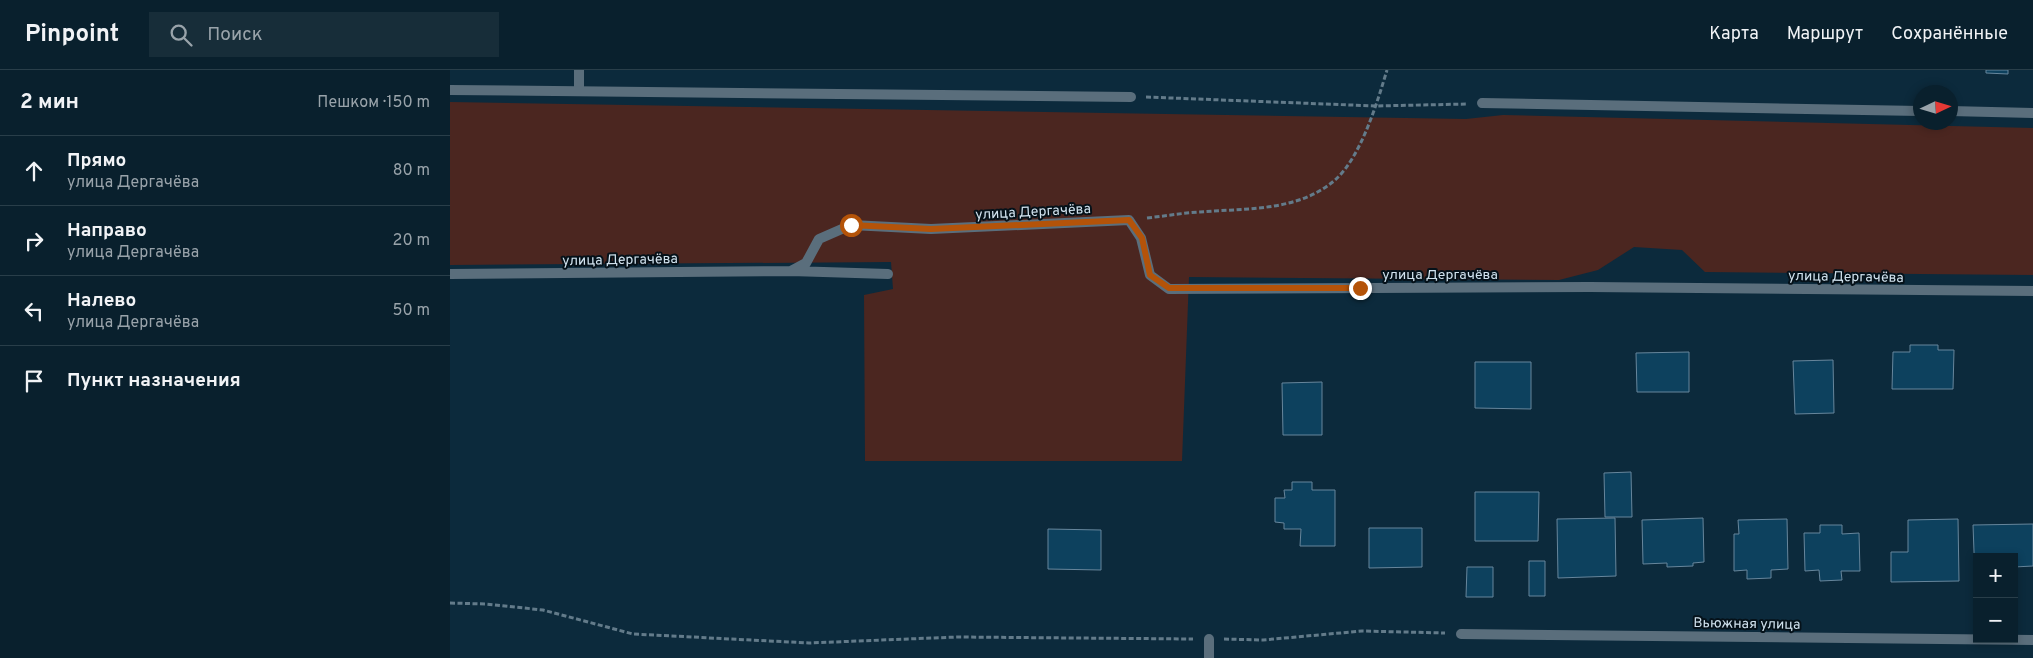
<!DOCTYPE html>
<html lang="ru">
<head>
<meta charset="utf-8">
<style>
  :root { --surface:#09202d; --page:#172d39; --text:#f1f3f6; --muted:#99a3aa; --line:#293e49 }
  body { margin:0; font-family:Overpass,sans-serif; background:var(--page); color:var(--text) }
  .controls { position:absolute; right:15px; bottom:15px; display:grid; overflow:hidden; border-radius:0px; box-shadow:0 2px 8px #0003 }
  .controls button { width:45px; height:45px; display:grid; place-items:center; padding:0; border:0; border-bottom:1px solid var(--line); background:var(--surface); color:var(--text); font:25px sans-serif }
  .compass { position:absolute; left:1463px; top:15px; width:45px; height:45px; border-radius:50%; background:var(--surface); box-shadow:0 2px 8px #0003; rotate:86deg }
  .stop { position:absolute; width:15px; height:15px; margin:-11px; border:4px solid #b45309; border-radius:50%; background:#fff }
  .stop.end { background:#b45309; border-color:#fff; box-shadow:0 1px 5px #0008 }
  .list { margin:0; padding:0; list-style:none }
  h2 { display:flex; justify-content:space-between; align-items:center; height:65px; margin:0; padding:0 20px; font-size:21px }
  h2 small { font-size:16px; font-weight:400; color:var(--muted) }
  .list li { display:grid; grid-template-columns:32px 1fr auto; gap:15px; align-items:center; box-sizing:border-box; height:70px; padding:0 20px; border-top:1px solid var(--line) }
  .list b { display:block; font-size:19px; white-space:nowrap }
  .list p { margin:0; font-size:16px; white-space:nowrap; color:var(--muted) }
  .list em { font-size:16px; font-style:normal; color:var(--muted) }
  .icon { flex:none; width:28px; height:28px; fill:none; stroke:currentColor; stroke-width:2; stroke-linecap:round; stroke-linejoin:round }
  .map { position:relative; flex:none; width:1583px; height:588px; overflow:hidden }
  header { display:flex; align-items:center; gap:30px; box-sizing:border-box; height:70px; padding:0 25px; background:var(--surface); border-bottom:1px solid var(--line) }
  header strong { font-size:24px }
  nav { display:flex; gap:28px; margin-inline-start:auto; font-size:18px }
  .search { width:350px; height:45px; background:var(--page); display:flex; align-items:center; gap:12px; box-sizing:border-box; padding:0 18px; border-radius:0px; color:var(--muted); font-size:19px }
  main { display:flex }
  aside { flex:1; background:var(--surface) }
  .map>svg:first-child { display:block }
  .green { fill:#4b2620 }
  .building { fill:#0d415e; stroke:#67869c }
  .lines { fill:none; stroke-linecap:round; stroke-linejoin:round }
  .path { stroke:#637b8a; stroke-width:3; stroke-dasharray:5 2.5; stroke-linecap:butt }
  .service { stroke:#5a6e7c; stroke-width:10 }
  .minor { stroke:#5a6e7c; stroke-width:10 }
  .route { stroke:#b45309; stroke-width:6 }
  .labels { text-anchor:middle; stroke-width:4; stroke-linejoin:round; paint-order:stroke }
  .street-label { font-size:14px; fill:#d1e2ee; stroke:#051119 }
</style>
</head>
<body>
<header>
<strong>Pinpoint</strong>
<div class="search"><svg class="icon" aria-label="search" viewBox="0 0 24 24"><circle cx="10" cy="10" r="6"/><path d="M15 15l6 6"/></svg>Поиск</div>
<nav><a>Карта</a><a>Маршрут</a><a>Сохранённые</a></nav>
</header>
<main>
<aside>
<h2>2 мин<small>Пешком · 150 m</small></h2>
<ul class="list">
<li><svg class="icon" aria-label="ahead" viewBox="0 0 24 24"><path d="M12 20V5M6 11l6-6 6 6"/></svg><div><b>Прямо</b><p>улица Дергачёва</p></div><em>80 m</em></li>
<li><svg class="icon" aria-label="right" viewBox="0 0 24 24"><path d="M7 20v-9h11M14 6l5 5-5 5"/></svg><div><b>Направо</b><p>улица Дергачёва</p></div><em>20 m</em></li>
<li><svg class="icon" aria-label="left" viewBox="0 0 24 24"><path d="M17 20v-9H6M10 6l-5 5 5 5"/></svg><div><b>Налево</b><p>улица Дергачёва</p></div><em>50 m</em></li>
<li><svg class="icon" aria-label="arrive" viewBox="0 0 24 24"><path d="M6 21V4h12l-3 4 3 4H6"/></svg><div><b>Пункт назначения</b></div></li>
</ul>
</aside>
<div class="map">
<svg width="1583" height="588" viewBox="0 0 1583 588">
  <rect width="100%" height="100%" fill="#0c2a3c"/>
  <!-- green -->
  <path class="green" d="M0 32 1016 49 1053 45 1583 58V205L1255 202 1232 180 1184 177 1148 200 1109 210 739 207 732 391H415L414 225 443 219 441 192 0 195Z"/>
  <!-- building -->
  <path class="building" d="M1536 0H1558V4L1536 3Z
    M1460 275H1488V280H1504L1503 319H1442L1443 282H1460Z
    M1239 282V322H1187L1186 283Z
    M1383 290 1384 343 1345 344 1343 291Z
    M1025 292H1081V339L1025 338Z
    M872 312V365H833L832 313Z
    M1181 402 1182 447H1155L1154 403Z
    M842 412H862V420H885V476H850L851 459H834V453L825 452V428H835L834 420H842Z
    M1025 422H1089L1088 471H1025Z
    M1165 448 1166 506 1108 508 1107 449Z
    M1253 448 1254 492 1243 493V496L1217 497V493L1193 494 1192 450Z
    M1337 449 1338 499 1321 500V508L1297 509V500L1284 501V464H1289L1288 450Z
    M1508 449 1509 511 1441 512V482H1458V450Z
    M1583 454V496L1564 497V487H1527V508H1525L1523 455Z
    M1370 455H1392V464L1409 463 1410 501H1391L1392 510 1370 511 1369 500 1355 501 1354 463H1370Z
    M919 458H972V497L919 498Z
    M598 459 651 460V500L598 499Z
    M1079 491H1095V526H1079Z
    M1017 497H1043V527H1016Z"/>
  <g class="lines">
    <!-- path -->
    <path class="path" d="M696 27 926 36 1017 34
      M697 148C715 146 732 143 750 142 796 138 848 142 885 110 911 87 927 33 937 0
      M0 533 35 534 93 540 183 564 359 573 507 567 743 569
      M774 569 813 570 912 561 995 563"/>
    <!-- service -->
    <path class="service" d="M129 21V0"/>
    <!-- minor -->
    <path class="minor" d="M0 20 681 27
      M1032 33 1470 41
      M1500 41 1583 43
      M341 201 356 193 369 169 401 155 481 159 679 150 691 168 700 205 719 219 1140 217 1583 221
      M0 204 341 201 438 204
      M1011 564 1583 570
      M759 569V588"/>
  </g>
  <g class="lines">
    <!-- route -->
    <path class="route" d="M401 155 481 159 679 150 692 168 700 205 719 218H910"/>
  </g>
  <g class="labels">
    <!-- street labels -->
    <g class="street-label">
      <text transform="translate(583 141) rotate(-3)" y="5">улица Дергачёва</text>
      <text transform="translate(170 189) rotate(-1)" y="5">улица Дергачёва</text>
      <text x="990" y="209">улица Дергачёва</text>
      <text transform="translate(1396 206) rotate(1)" y="5">улица Дергачёва</text>
      <text transform="translate(1297 553) rotate(1)" y="5">Вьюжная улица</text>
    </g>
  </g>
</svg>
<div class="controls">
<button>+</button>
<button>−</button>
</div>
<svg class="compass" viewBox="-18 -18 36 36"><path d="M0-13l5 13h-10z" fill="#e53935"/><path d="M0 13l5-13h-10z" fill="#99a3aa"/></svg>
<div class="stop" style="left:401px;top:155px"></div>
<div class="stop end" style="left:910px;top:218px"></div>
</div>
</main>
</body>
</html>
